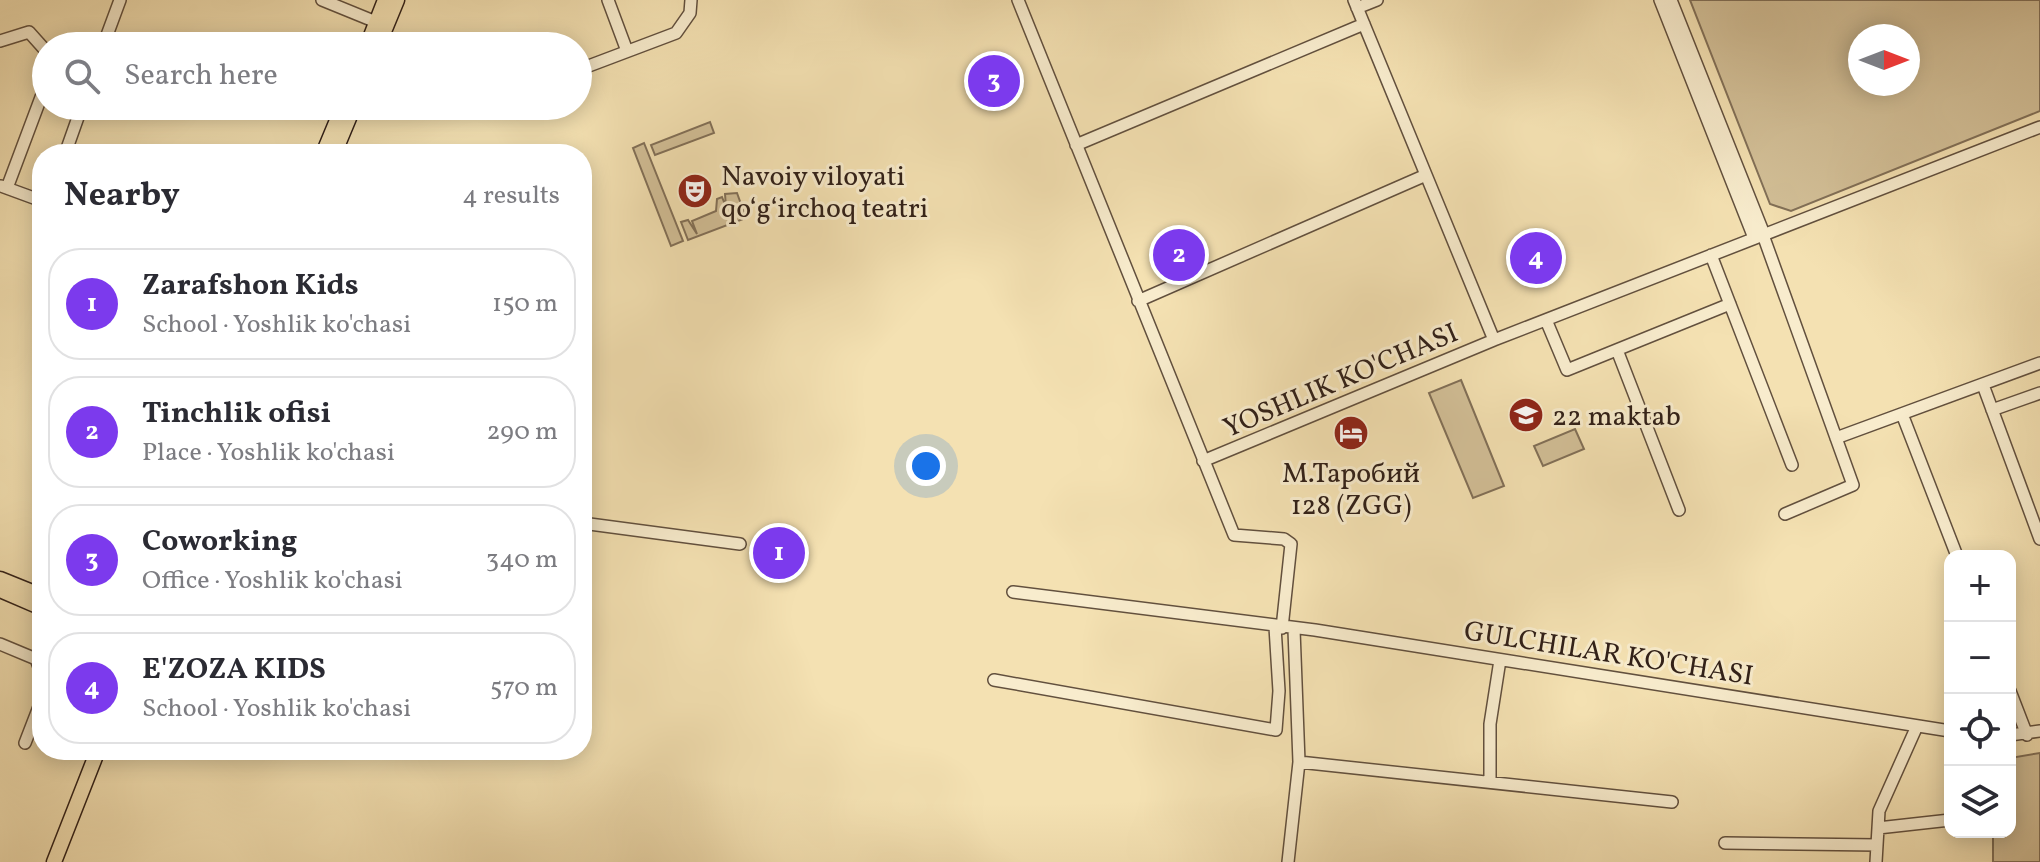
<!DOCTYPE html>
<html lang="en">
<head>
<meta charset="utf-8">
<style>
  :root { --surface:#fff; --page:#f2f2f3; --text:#2b2b33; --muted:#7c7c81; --line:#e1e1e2; --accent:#7c3aed }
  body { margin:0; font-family:Vollkorn,serif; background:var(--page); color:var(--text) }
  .controls { position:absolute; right:24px; bottom:24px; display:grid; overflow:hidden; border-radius:16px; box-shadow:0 4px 20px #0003 }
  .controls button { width:72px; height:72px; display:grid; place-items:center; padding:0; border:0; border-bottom:2px solid var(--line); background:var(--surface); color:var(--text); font:40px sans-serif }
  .compass { position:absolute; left:1848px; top:24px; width:72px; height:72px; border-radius:50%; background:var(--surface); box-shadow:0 4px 20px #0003; rotate:90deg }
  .you { position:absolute; left:926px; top:466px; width:28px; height:28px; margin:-20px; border:6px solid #fff; border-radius:50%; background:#1a73e8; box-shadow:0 0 0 12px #1a73e833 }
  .badge { display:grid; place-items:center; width:52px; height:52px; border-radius:50%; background:var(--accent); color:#fff; font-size:26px; font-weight:700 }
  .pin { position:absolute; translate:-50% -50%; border:4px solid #fff; box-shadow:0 2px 8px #0006 }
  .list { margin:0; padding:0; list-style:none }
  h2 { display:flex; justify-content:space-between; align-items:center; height:104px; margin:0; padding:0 32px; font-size:34px }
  h2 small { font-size:26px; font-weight:400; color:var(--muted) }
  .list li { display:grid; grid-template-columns:52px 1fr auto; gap:24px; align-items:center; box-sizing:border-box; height:112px; margin:0 16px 16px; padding:0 16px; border:2px solid var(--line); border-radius:32px }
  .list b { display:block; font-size:30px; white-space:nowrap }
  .list p { margin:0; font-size:26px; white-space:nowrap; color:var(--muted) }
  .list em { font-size:26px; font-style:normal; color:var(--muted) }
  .icon { flex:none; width:44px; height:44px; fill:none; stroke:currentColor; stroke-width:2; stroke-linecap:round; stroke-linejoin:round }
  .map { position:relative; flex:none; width:2040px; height:862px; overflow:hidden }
  .search { position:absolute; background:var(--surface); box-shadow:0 4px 20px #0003; left:32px; top:32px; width:560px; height:88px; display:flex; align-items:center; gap:20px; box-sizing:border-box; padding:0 28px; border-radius:44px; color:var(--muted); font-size:30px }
  .panel { position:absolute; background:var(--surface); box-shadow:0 4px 20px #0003; left:32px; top:144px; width:560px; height:616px; border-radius:32px }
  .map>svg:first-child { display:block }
  .green { fill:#d3c098; stroke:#827058; stroke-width:2; fill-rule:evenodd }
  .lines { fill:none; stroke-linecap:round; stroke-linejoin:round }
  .minor-casing { stroke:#62503e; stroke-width:14 }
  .major-casing { stroke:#312018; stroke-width:17 }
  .minor { stroke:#f8eccd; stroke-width:11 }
  .major { stroke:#f4e1b2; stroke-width:14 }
  .labels { text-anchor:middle; stroke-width:6; stroke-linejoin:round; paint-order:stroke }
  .poi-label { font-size:28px; fill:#312018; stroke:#f8eccd; text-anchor:start }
  .street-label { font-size:28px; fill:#312018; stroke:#f8eccd }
</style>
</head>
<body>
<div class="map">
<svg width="2040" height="862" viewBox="0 0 2040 862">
  <rect width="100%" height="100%" fill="#f4e1b2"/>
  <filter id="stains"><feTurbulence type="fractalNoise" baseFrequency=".0025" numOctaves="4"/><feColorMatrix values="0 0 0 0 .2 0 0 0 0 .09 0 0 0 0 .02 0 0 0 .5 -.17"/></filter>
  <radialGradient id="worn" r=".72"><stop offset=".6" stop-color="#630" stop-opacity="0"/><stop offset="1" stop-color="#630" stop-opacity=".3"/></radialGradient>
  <!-- green -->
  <path class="green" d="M1690 0H2040V111L1791 211 1770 204ZM1860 36H1908V84H1860Z
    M710 122 714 133 655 155 651 145Z
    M644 143 683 241 671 246 633 148Z
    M737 193 746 218 688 240 681 222 688 220 697 234 692 221 716 211 717 199 722 197 726 207 725 194Z
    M1461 380 1504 486 1473 498 1429 393Z
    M1575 429 1584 449 1543 466 1534 446Z
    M2040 753V862H1993V832H2010V758Z"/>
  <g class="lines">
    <defs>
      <path id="minor" d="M322 0 376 22
        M608 0 627 51
        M1018 0 1234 535 1284 539 1291 544 1282 628
        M1354 0 1494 340
        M1660 0 1754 238
        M1671 0 1764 234
        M1357 8 1377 0
        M0 41 29 32 46 51
        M103 46 120 0
        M578 70 676 33 690 13 691 0
        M1076 145 1364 24
        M65 154 82 106
        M1 186 42 201
        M7 188 46 84
        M1763 235 1853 485 1785 514
        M1711 255 1792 465
        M1138 301 1426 175
        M1546 320 1567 370 1730 304
        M1617 350 1679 510
        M1983 385 2040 539
        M1992 410 2040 393
        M1902 414 1957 556
        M1836 438 2040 363
        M1203 461 1494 340 2040 127
        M582 523 740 544
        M1013 592 1315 630 1950 731
        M0 644 36 659 42 675
        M994 680 1276 730 1279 691 1275 627
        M2010 691 2027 735
        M2010 735 2040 731
        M25 743 42 699
        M1299 762 1672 802
        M1490 782V724L1500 660
        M1878 828 1950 820
        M1725 843 1877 845
        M1288 862 1299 762 1294 630
        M1876 862 1879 811 1917 726"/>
      <path id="major" d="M367 46 385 0
        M378 46 397 0
        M323 154 343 106
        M334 154 354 106
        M0 579 42 596
        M0 590 42 608
        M54 862 98 750"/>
    </defs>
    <!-- minor casing -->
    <use href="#minor" class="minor-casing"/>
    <!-- major casing -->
    <use href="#major" class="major-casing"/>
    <!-- minor -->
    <use href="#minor" class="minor"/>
    <!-- major -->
    <use href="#major" class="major"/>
  </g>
  <!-- icons -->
  <defs>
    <symbol id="theatre-disc" viewBox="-11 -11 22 22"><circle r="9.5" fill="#8f2418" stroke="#f8eccd"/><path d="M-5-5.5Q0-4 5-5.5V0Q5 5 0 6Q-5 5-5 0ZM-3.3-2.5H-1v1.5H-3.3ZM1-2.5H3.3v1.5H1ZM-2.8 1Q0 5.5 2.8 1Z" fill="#fff"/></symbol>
    <symbol id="school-disc" viewBox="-11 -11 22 22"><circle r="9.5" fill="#8f2418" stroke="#f8eccd"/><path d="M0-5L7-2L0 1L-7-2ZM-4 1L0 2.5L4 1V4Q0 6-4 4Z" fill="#fff"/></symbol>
    <symbol id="hotel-disc" viewBox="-11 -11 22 22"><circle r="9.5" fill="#8f2418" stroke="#f8eccd"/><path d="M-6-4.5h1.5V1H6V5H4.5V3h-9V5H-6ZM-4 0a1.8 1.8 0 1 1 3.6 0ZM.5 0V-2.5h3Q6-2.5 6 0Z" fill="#fff"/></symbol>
  </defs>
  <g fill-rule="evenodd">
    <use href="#theatre-disc" x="675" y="171" width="40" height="40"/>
    <use href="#school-disc" x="1506" y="395" width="40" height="40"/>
    <use href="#hotel-disc" x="1331" y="413" width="40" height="40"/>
  </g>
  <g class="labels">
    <!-- poi labels -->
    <g class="poi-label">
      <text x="721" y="185">Navoiy viloyati<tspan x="721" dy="32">qoʻgʻirchoq teatri</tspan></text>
      <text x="1552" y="425">22 maktab</text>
      <text x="1351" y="482" text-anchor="middle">М.Таробий<tspan x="1351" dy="32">128 (ZGG)</tspan></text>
    </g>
    <!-- street labels -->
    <g class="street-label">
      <text transform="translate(1340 379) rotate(-23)" y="10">YOSHLIK KO'CHASI</text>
      <text transform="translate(1609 652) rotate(9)" y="10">GULCHILAR KO'CHASI</text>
    </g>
  </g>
  <rect width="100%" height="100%" filter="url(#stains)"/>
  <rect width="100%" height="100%" fill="url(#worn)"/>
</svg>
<div class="controls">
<button>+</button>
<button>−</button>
<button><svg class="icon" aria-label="locate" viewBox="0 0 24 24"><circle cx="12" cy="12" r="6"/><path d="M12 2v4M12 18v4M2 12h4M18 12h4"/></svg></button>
<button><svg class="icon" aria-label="layers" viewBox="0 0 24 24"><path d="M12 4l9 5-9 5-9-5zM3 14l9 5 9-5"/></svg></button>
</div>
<svg class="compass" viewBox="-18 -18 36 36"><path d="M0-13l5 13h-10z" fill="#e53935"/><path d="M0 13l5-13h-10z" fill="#7c7c81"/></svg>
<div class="you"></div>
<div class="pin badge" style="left:779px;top:553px">1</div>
<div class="pin badge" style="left:1179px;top:255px">2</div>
<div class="pin badge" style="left:994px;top:81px">3</div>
<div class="pin badge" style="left:1536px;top:258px">4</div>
<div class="search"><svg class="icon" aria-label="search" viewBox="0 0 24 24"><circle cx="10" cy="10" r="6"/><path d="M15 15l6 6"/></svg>Search here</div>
<section class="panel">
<h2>Nearby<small>4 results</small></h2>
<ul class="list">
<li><span class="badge">1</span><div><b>Zarafshon Kids</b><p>School · Yoshlik ko'chasi</p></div><em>150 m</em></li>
<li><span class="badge">2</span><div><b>Tinchlik ofisi</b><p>Place · Yoshlik ko'chasi</p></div><em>290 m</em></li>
<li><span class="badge">3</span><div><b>Coworking</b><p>Office · Yoshlik ko'chasi</p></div><em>340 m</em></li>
<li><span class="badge">4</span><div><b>E'ZOZA KIDS</b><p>School · Yoshlik ko'chasi</p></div><em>570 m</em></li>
</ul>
</section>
</div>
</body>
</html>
